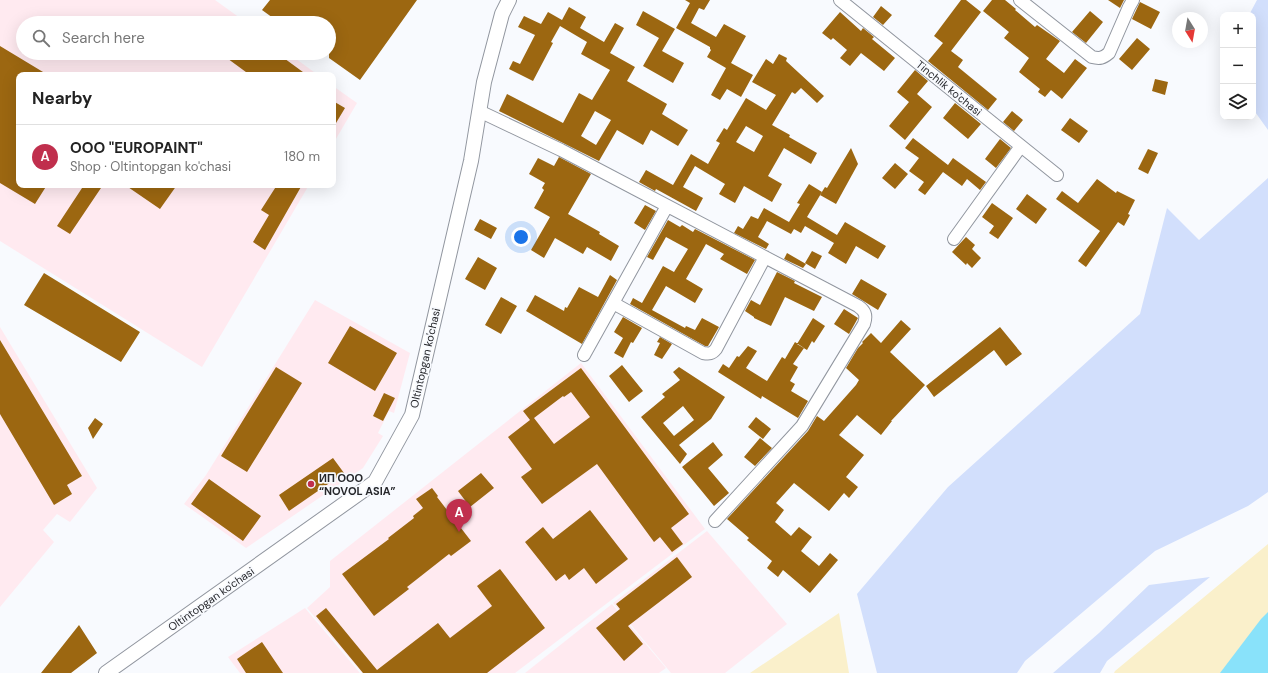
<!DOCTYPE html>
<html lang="en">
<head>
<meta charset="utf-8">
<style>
  :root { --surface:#fff; --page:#f6f6f6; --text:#222; --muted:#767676; --line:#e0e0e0; --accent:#c02f4d }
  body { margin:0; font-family:"DM Sans",sans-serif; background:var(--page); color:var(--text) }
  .controls { position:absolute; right:12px; top:12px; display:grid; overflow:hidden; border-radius:8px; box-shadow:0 4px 16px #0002 }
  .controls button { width:36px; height:36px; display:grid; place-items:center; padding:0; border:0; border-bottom:1px solid var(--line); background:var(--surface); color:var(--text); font:20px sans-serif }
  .compass { position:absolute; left:1172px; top:12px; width:36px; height:36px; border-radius:50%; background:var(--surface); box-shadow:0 4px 16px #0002; rotate:169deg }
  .you { position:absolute; left:521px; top:237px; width:14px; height:14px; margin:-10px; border:3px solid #fff; border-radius:50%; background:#1a73e8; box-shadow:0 0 0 6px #1a73e833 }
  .badge { display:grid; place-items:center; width:26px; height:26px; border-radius:50%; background:var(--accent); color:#fff; font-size:13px; font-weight:700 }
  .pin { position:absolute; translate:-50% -33px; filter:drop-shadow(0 1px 2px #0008) }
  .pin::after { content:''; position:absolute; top:21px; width:14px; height:12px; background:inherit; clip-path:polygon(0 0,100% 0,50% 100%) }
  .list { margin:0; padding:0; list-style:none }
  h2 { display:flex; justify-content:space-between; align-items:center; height:52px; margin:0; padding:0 16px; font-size:17px }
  h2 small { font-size:13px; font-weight:400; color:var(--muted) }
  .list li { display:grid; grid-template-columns:26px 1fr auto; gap:12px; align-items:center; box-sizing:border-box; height:64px; padding:0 16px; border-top:1px solid var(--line) }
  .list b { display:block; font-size:15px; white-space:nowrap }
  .list p { margin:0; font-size:13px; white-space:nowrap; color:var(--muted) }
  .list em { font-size:13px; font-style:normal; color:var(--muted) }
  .icon { flex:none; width:22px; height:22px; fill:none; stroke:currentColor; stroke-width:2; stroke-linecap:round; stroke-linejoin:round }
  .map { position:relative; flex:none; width:1268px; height:673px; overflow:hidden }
  .search { position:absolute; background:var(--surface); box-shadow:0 4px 16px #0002; left:16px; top:16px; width:320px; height:44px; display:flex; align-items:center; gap:10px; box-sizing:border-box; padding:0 14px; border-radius:22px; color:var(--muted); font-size:15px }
  .panel { position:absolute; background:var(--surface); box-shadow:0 4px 16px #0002; left:16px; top:72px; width:320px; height:116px; border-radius:8px }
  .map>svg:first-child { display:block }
  .industrial { fill:#ffeaf0 }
  .green { fill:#d2dffc }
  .sand { fill:#faf0cb }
  .water { fill:#89e2fa }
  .building { fill:#9c6711; fill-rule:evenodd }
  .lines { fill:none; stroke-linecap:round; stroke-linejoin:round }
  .minor-casing { stroke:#91969f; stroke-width:14 }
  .tertiary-casing { stroke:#91969f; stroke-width:16 }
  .minor { stroke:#fff; stroke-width:12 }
  .tertiary { stroke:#fff; stroke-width:14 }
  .poi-dot { fill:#c02f4d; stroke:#f8fafe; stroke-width:1.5 }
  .labels { text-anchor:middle; stroke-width:3.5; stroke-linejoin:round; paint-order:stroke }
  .street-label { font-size:11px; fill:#26272b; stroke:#f8fafe }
  .poi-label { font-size:11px; font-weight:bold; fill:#26272b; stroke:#f8fafe; text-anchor:start }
</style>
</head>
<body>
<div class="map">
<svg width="1268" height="673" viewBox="0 0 1268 673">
  <rect width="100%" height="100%" fill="#f8fafe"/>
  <!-- industrial -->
  <path class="industrial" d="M0 0H215L247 23H23V53H288L318 75H19V185H309L202 367 0 241Z
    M333 86 357 103 333 144Z
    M315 300 410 353 394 413 389 411 378 433 383 436 363 468 246 548 184 504 206 475Z
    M0 327 97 488 70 522 57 514 43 530 54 542 0 607Z
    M581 363 705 529 515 673H362L307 608 330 587V561Z
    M707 531 787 624 725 673H671L613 603Z
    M612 604 666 668 659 673H525Z
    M305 608 360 673H240L228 657Z"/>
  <!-- green -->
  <path class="green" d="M1257 0H1268V130L1253 109V15H1249Z
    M1268 178V492L1248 506 1155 551 1025 661 1017 673H877L857 594 948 487 1140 314 1167 208 1199 240Z
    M1210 577 1107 661 1100 673H1053L1099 633 1149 585Z"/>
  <!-- sand -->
  <path class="sand" d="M1268 544V673H1114L1115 671Z
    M839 613 849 673H750Z"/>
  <!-- water -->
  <path class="water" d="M1268 612V673H1220L1261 619Z"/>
  <!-- building -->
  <path class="building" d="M270 0H417L360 80 329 58V23H280L262 10Z
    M685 0H710L704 10 699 8 691 23 716 37 724 24 746 36 731 63 753 75 741 97 727 89 720 100 711 95 726 68 707 57 711 50 710 49V47L676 28 690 3Z
    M961 0H966L981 12 951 51 963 60 958 67 997 99 988 110 928 61 943 43 934 36Z
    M992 0H1005L1016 9 1015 10 1035 27 1037 25 1060 41 1046 59 1064 73 1075 59 1087 68 1062 99 1051 90 1045 97 1038 92 1040 89 1019 72 1029 58 1004 38 1009 32 983 11Z
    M1108 0H1124L1120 8Z
    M1140 2 1160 12 1151 29 1132 19Z
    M881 6 892 15 883 25 873 17Z
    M569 7 586 17 580 28 604 42 615 23 624 28 610 53 635 67 627 81 667 104 662 114 688 130 678 146 651 130 643 145 617 130 599 161 499 111 507 94 563 123 579 93 592 100 610 70 581 54 587 42 560 26 551 42 553 43 533 81 509 69 513 61 520 64 535 35 518 27 524 16 541 24 548 12 562 20ZM595 111 611 120 596 145 581 136Z
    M643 11 675 29 662 51 684 63 673 83 643 66 659 38 636 25Z
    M1090 11 1103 22 1086 43 1072 32Z
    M840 12 861 31 863 28 874 37 872 39 895 58 884 71 861 53 850 66 840 58 847 50 833 38 831 40 822 33Z
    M1137 38 1150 49 1132 70 1119 59Z
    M0 46 48 75H19V185H47L35 204 0 183Z
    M220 53H277L307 75H250Z
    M779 54 787 58 786 61 824 96 817 103 801 88 795 94 792 92 772 125 790 135 789 137 817 153 811 164 784 148 768 176 782 184 772 202 744 186 735 203 719 194 725 184 695 166 683 187 703 198 696 211 656 189 655 191 639 182 646 170 673 185 691 154 708 164 720 143 716 141 724 128 727 130 746 98 766 110 776 95 752 82 766 59 773 64ZM746 126 763 136 754 152 736 142Z
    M915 70 928 81 917 94 932 107 905 140 889 126 909 102 897 92Z
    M1155 79 1168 82 1165 95 1152 91Z
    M333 101 345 108 333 128Z
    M955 103 981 124 968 139 943 118Z
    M1012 111 1023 120 1014 131 1003 122Z
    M1070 118 1088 131 1079 143 1061 130Z
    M913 138 948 165 953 158 986 182 980 190 967 179 962 186 943 172 925 195 918 190 924 182 909 171 919 158 905 148Z
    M1000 139 1011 148 996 168 985 159Z
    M851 148 858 164 836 204 820 195 825 187 827 188Z
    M1148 149 1158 153 1148 174 1138 169Z
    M559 157 591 174 568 214 600 232 599 234 619 246 611 261 587 247 583 254 555 238 544 258 531 250 550 217 534 208 544 190 542 188 545 183 529 174 538 158 554 166Z
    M895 163 908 174 895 189 882 178Z
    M1097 179 1116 193 1117 191 1135 200 1128 214 1130 215 1124 226 1118 222 1086 267 1078 261 1100 231 1056 199 1062 191 1078 203Z
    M809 184 822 192 807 217 837 235 845 222 886 246 878 259 856 246 846 264 828 253 834 243 805 226 801 233 794 229 791 234 767 221 758 237 769 244 766 249 734 233 738 226 743 229 751 216 758 219 764 208 789 222 800 204 797 203Z
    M84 185H103L70 234 57 226Z
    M125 185H177L160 209Z
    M277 185H302L265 250 253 242 269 215 261 210Z
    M1027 194 1047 209 1036 224 1016 209Z
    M992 203 1013 218 998 239 989 233 994 226 982 217Z
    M645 205 656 211 645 230 634 223Z
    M480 219 497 228 491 239 474 230Z
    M668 220 680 227 682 225 693 232 695 229 755 260 747 274 720 259 724 254 706 244 686 279 703 289 695 303 666 286 652 310 685 328 686 326 695 330 702 318 719 327 708 346H705L630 304 633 298 642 303 663 266 674 272 688 249 666 237 653 260 647 257Z
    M966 237 975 245 972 249 981 258 972 268 967 263 966 265 952 252Z
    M812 251 822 256 815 269 805 263Z
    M787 253 806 264 803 268 784 259Z
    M478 257 497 268 485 290 465 279Z
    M777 272 795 281 794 283 822 297 814 311 785 297 771 326 754 318V317L745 311 751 300 760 305Z
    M44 273 140 332 121 362 24 305Z
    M610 275 617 280 582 344 526 311 535 295 564 311 565 307 567 308 579 287 598 297Z
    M861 279 887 294 878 310 852 294Z
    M501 297 517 306 501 334 485 325Z
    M844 309 858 318 849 334 834 324Z
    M623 317 642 328 633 343 631 342 623 358 614 353 623 338 614 332Z
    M813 318 825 326 814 343 812 341 807 350 797 344Z
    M901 320 911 329 890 352 925 385 891 421H892L881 435 857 415 839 435 864 455 846 477 858 487 849 498 844 493 829 511 794 483 776 503 784 510 775 522 791 536 799 527 812 537 801 551 819 566 830 553 838 560 810 593 783 570 778 577 767 568 772 561 747 540 749 538 727 519 808 431 817 416 824 421 856 385 859 380 846 368 858 348 863 343 862 342 871 333 881 343Z
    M350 326 397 353 375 391 328 363Z
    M1000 327 1022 354 1006 366 994 350 934 397 926 386Z
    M660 337 672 344 662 359 654 355 660 343 657 342Z
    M0 340 82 476 67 485 72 494 54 505 0 414Z
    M795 342 804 348 793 364 798 367 790 381 795 384 791 391 808 401 798 418 762 396 761 399 718 372 723 364 729 368 737 356 739 357 748 346 757 351 746 368 767 381 782 357 785 359Z
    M622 365 643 391 629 402 609 376Z
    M276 367 302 383 247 472 221 456Z
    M679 367 725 397 711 419 679 445 687 454 680 464 641 417 665 397 662 394 680 380 673 372ZM683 406 694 420 674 436 663 423Z
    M581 368 689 514 671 528 683 544 672 552 660 537 654 542 597 464 542 504 521 477 532 469 508 437 530 420 523 411ZM571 392 590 417 554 444 534 418 563 396 564 397Z
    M384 393 395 398 383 421 373 416Z
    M756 417 771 429 763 439 748 427Z
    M95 418 103 424 93 439 88 428Z
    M760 438 772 448 755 466 744 457Z
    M713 442 723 455 708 468 729 493 714 506 682 467Z
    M333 458 344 473 289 511 279 495Z
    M481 473 494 488 470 507 458 491Z
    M209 479 261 516 243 541 191 504Z
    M432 488 438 496 437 497 471 541 451 556 449 554 407 587 409 589 374 616 342 574 389 539 388 538 414 518 413 516 423 508 416 499Z
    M590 510 628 559 596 584 584 568 569 580 565 574 556 581 525 542 543 527 553 539Z
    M677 557 692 577 628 626 643 644 624 661 596 628 620 609 616 604Z
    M500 569 545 628 487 673H363L316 616 326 608 377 670 438 623 450 638 492 606 477 586Z
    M79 625 97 653 71 673H41Z
    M262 642 283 673H246L237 659Z"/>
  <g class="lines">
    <defs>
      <path id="minor" d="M840 0 1057 175
        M1020 0 1092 57C1100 59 1103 58 1109 53L1129 7 1133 0
        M479 111 561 150 858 306C865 311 867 315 864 324L802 426 715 521
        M954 239 1021 146
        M613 303 703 353C709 354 712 354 716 349L765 257
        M584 355 667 206"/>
      <path id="tertiary" d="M106 673 375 482 412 415 471 161 484 82 502 14 509 0"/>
    </defs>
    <!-- minor casing -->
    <use href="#minor" class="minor-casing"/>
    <!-- tertiary casing -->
    <use href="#tertiary" class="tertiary-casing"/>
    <!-- minor -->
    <use href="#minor" class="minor"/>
    <!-- tertiary -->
    <use href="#tertiary" class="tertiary"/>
  </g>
  <!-- markers -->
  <circle class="poi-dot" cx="311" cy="484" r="4"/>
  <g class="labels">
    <!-- street labels -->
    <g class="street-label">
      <text transform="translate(949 88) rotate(39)" y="4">Tinchlik ko'chasi</text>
      <text transform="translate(425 358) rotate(-77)" y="4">Oltintopgan ko'chasi</text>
      <text transform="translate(211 599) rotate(-35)" y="4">Oltintopgan ko'chasi</text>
    </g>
    <!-- poi labels -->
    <g class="poi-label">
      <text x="319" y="482">ИП ООО<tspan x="319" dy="13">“NOVOL ASIA”</tspan></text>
    </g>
  </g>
</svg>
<div class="controls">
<button>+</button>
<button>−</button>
<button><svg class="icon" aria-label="layers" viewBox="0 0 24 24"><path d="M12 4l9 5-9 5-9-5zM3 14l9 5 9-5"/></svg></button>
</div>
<svg class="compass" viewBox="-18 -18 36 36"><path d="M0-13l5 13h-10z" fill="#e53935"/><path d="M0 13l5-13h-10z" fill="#767676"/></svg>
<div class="you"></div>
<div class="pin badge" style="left:459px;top:532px">A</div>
<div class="search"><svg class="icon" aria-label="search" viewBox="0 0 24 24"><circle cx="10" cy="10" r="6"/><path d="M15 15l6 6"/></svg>Search here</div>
<section class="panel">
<h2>Nearby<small></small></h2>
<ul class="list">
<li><span class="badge">A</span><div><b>OOO &quot;EUROPAINT&quot;</b><p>Shop · Oltintopgan ko'chasi</p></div><em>180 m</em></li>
</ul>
</section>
</div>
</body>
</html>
